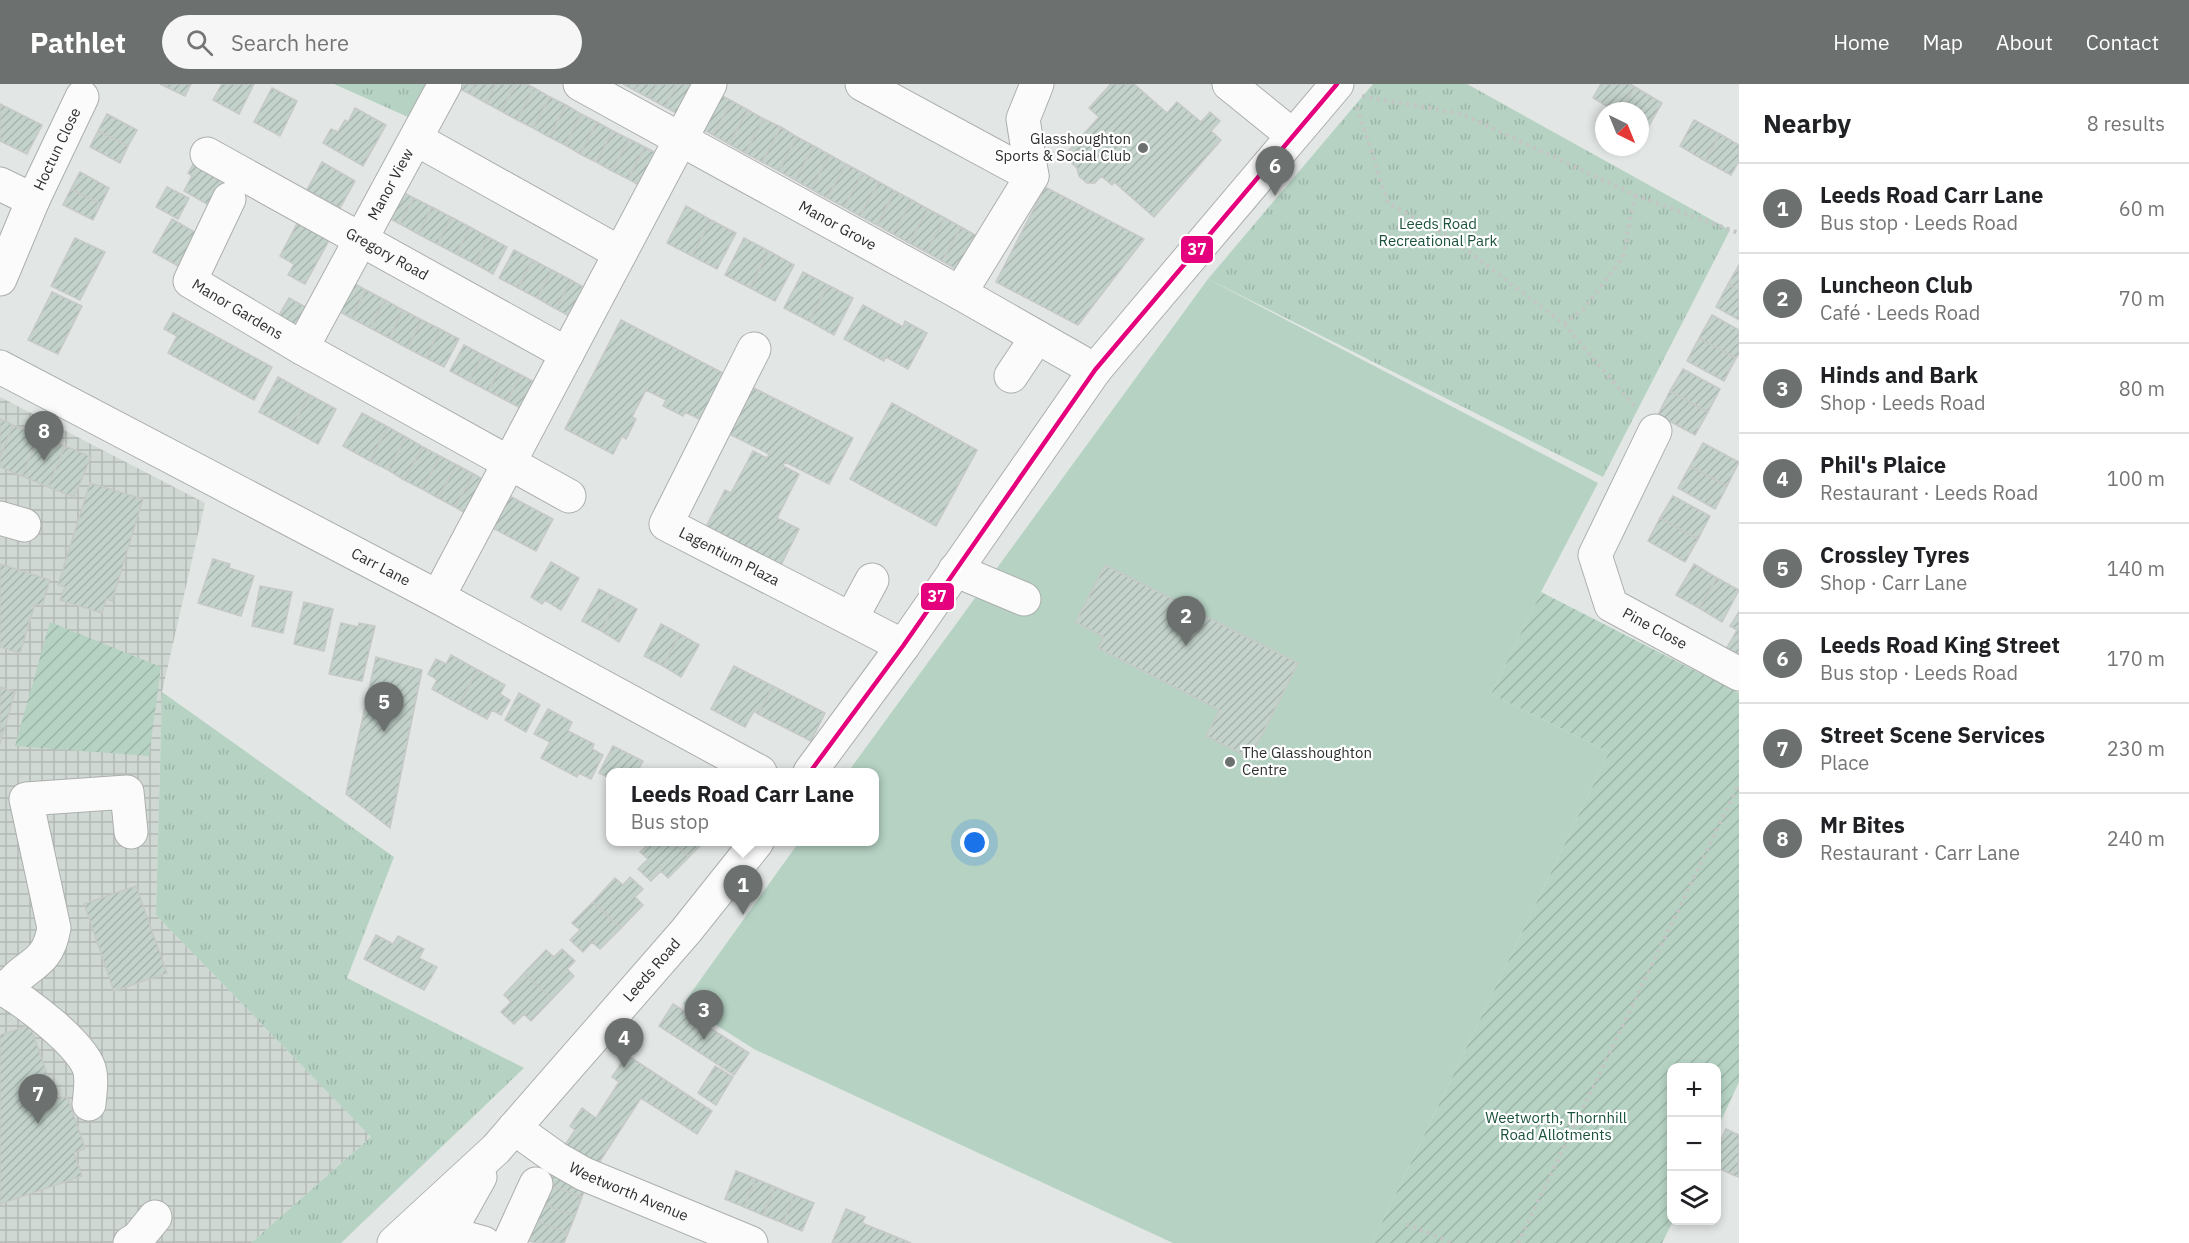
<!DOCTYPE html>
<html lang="en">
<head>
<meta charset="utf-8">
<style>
  :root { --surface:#fff; --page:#f6f6f6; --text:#202124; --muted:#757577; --line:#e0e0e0; --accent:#6c706e }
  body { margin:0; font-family:"IBM Plex Sans",sans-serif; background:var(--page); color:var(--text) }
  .controls { position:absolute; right:18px; bottom:18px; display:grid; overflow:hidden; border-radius:12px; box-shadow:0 3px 9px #0003 }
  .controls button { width:54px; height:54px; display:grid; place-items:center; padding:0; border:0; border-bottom:2px solid var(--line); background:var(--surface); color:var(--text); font:30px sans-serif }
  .compass { position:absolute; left:1595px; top:18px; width:54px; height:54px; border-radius:50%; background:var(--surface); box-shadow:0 3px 9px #0003; rotate:137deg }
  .you { position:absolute; left:975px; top:759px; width:21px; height:21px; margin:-15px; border:4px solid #fff; border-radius:50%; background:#1a73e8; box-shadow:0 0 0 9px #1a73e833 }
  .badge { display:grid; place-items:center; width:39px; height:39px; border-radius:50%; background:var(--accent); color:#fff; font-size:20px; font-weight:700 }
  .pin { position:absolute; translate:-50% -50px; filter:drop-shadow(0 2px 3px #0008) }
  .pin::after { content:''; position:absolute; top:32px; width:21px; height:18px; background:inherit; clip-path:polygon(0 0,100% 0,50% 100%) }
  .popup { position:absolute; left:606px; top:684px; width:273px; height:78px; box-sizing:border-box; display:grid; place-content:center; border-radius:12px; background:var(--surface); filter:drop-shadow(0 2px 4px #0005); font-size:20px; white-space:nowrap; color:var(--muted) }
  .popup b { font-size:22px; color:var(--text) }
  .popup::after { content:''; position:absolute; left:50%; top:100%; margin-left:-12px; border:12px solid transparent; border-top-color:var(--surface) }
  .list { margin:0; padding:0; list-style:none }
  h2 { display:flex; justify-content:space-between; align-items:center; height:78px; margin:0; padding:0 24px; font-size:26px }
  h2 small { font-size:20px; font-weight:400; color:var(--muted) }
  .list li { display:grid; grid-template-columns:39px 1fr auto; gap:18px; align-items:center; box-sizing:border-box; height:90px; padding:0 24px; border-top:2px solid var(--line) }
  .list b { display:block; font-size:22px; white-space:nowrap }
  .list p { margin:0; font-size:20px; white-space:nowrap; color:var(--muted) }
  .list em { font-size:20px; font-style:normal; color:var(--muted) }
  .icon { flex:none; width:33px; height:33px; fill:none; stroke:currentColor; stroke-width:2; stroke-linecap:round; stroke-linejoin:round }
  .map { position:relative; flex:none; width:1739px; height:1159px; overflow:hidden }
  header { display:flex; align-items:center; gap:36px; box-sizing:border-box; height:84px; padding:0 30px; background:var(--accent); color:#fff }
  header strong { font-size:28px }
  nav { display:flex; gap:33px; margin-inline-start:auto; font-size:21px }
  .search { width:420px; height:54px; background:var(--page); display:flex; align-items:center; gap:15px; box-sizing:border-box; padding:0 21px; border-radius:33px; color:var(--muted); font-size:22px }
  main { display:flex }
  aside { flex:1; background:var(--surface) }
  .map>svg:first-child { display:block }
  .industrial { fill:url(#industrial-grid) }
  .grass { fill:url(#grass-tufts) }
  .garden { fill:url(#garden-furrows) }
  .pitch { fill:#b5d2c3 }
  .building { fill:url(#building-hatch); stroke:#c6c9c8; stroke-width:1.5 }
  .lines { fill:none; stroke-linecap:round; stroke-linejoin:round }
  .minor-casing { stroke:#acafae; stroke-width:35 }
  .major-casing { stroke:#acafae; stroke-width:35 }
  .path { stroke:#c4c5c5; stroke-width:4; stroke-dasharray:3 4.5; stroke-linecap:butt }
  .minor { stroke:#fbfbfb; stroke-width:33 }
  .major { stroke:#fbfbfb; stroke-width:33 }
  .bus-1-casing { stroke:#fff; stroke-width:9 }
  .bus-1 { stroke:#e5007d; stroke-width:4.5 }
  .poi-dot { fill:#6c706e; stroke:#fff; stroke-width:2 }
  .labels { text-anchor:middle; stroke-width:4.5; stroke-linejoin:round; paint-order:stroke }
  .poi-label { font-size:15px; fill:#2d302e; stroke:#fff; text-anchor:end }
  .street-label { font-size:15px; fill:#2d302e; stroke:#fff }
  .park-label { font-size:15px; fill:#1a523a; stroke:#fff }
  .line-badge { stroke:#fff; stroke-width:2 }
  .badge-label { font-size:16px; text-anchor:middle; font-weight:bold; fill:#fff }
</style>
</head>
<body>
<header>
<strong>Pathlet</strong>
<div class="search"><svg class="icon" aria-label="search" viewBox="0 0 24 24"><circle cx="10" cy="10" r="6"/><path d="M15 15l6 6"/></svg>Search here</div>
<nav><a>Home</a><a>Map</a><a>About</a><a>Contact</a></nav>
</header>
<main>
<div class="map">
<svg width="1739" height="1159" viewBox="0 0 1739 1159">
  <defs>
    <pattern id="industrial-grid" width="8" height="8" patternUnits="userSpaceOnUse" patternTransform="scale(1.5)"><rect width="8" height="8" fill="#d0d8d3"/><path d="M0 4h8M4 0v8" fill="none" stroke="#b3bab5"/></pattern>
    <pattern id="grass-tufts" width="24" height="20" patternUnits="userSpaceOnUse" patternTransform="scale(1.5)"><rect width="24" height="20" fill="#b5d2c3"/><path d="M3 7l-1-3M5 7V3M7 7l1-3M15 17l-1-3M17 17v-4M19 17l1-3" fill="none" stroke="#9cb5a8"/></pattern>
    <pattern id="garden-furrows" width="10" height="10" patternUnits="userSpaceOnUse" patternTransform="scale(1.5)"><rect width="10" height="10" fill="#b5d2c3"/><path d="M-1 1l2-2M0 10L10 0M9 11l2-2" fill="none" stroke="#9cb5a8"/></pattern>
    <pattern id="building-hatch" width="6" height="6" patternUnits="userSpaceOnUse" patternTransform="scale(1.5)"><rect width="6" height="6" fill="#c3d3cb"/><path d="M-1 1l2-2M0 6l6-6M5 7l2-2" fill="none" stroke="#a8b5af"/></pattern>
  </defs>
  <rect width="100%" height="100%" fill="#e2e6e4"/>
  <!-- industrial -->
  <path class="industrial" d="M0 313 205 419 162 608 156 831 371 1053 251 1159H0Z"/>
  <!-- grass -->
  <path class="grass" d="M334 0H438L417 37Z
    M1373 0H1467L1730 146 1603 393 1208 195Z
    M162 608 394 773 347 894 524 984 341 1159H251L371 1053 156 831Z"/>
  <!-- garden -->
  <path class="garden" d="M1541 508 1739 609V998L1717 1045 1716 984H1672L1673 1137 1662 1159H1372L1609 668 1491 610Z
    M50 538 161 583 149 672 15 662Z"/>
  <!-- pitch -->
  <path class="pitch" d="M1208 195 1598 399 1541 508 1491 610 1609 668 1372 1159H1173L754 965 683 920 799 758H875V688H848Z"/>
  <!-- building -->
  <path class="building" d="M160 0H191L185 12Z
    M222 0H254L239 30 213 16Z
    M455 0H475L470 10 454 2Z
    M475 0H496L486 19 470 10Z
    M496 0H516L501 27 486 19Z
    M516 0H527L534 4 517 36 501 27Z
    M623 0H637L634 6Z
    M637 0H657L649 14 634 6Z
    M657 0H677L665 23 649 14Z
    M677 0H697L680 31 665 23Z
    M1111 0H1134L1167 29 1177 18 1201 38 1210 28 1220 37 1211 47 1221 56 1154 133 1114 98 1112 101 1101 92 1095 99H1087L1079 92 1077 84 1064 72 1099 33 1089 24Z
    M1601 0H1630L1635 3 1621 27H1615L1593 14Z
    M1635 3 1662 19 1647 45 1640 41V27H1621Z
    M272 4 297 17 280 52 254 38Z
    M534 4 550 13 533 44 517 36Z
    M715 8 732 17 713 51 697 42Z
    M550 13 566 21 549 53 533 44Z
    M732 17 748 26 729 60 713 51Z
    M0 20 42 41 27 70 0 57Z
    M566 21 581 30 565 61 549 53Z
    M355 24 386 41 363 82 323 59 331 45 338 48 345 36 348 38Z
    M748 26 764 35 745 69 729 60Z
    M107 30 137 46 128 62 98 47Z
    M581 30 597 38 580 70 565 61Z
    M764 35 781 43 762 78 745 69Z
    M1694 36 1720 50 1705 77 1680 62Z
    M597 38 613 47 596 78 580 70Z
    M781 43 797 53 779 87 762 78Z
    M98 47 128 62 120 79 90 63Z
    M613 47 629 55 612 87 596 78Z
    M1720 50 1739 61V77L1731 91 1705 77Z
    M797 53 814 62 795 96 779 87Z
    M629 55 645 63 628 95 612 87Z
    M814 62 830 71 811 105 795 96Z
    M645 63 661 72 644 104 628 95Z
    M830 71 846 80 827 114 811 105Z
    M198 72 233 90 214 124 184 107 192 92 188 89Z
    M322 78 355 97 340 124 307 106Z
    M846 80 863 89 844 123 827 114Z
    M80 88 109 104 101 120 71 105Z
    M863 89 879 98 860 132 844 123Z
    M879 98 895 107 877 141 860 132Z
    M167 103 189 114 178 135 156 123Z
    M1045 103 1144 155 1078 241 996 198Z
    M395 104 414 114 400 140 381 130Z
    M71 105 101 120 93 136 63 121Z
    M895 107 912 116 893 150 877 141Z
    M414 114 432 123 418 150 400 140Z
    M912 116 928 125 909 159 893 150Z
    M686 122 711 136 692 172 667 159Z
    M432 123 451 133 437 160 418 150Z
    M928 125 945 134 926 168 909 159Z
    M451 133 470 143 456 170 437 160Z
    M300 134 332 151 305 200 288 191 294 180 280 172Z
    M945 134 961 143 942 177 926 168Z
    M172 135 205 154 187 187 153 168Z
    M711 136 736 149 717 185 692 172Z
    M470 143 488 153 475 180 456 170Z
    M961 143 977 152 958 186 942 177Z
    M488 153 507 163 493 190 475 180Z
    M75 154 105 168 80 216 51 202Z
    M744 154 769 167 750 204 725 191Z
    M514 166 533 176 518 204 499 194Z
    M769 167 794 181 775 217 750 204Z
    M533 176 552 186 537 214 518 204Z
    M1739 181V206L1728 200Z
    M552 186 571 196 556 225 537 214Z
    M803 188 828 201 809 237 784 224Z
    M348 196 366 206 351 234 333 224Z
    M571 196 590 207 575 235 556 225Z
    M1728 200 1739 206V236L1716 223Z
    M828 201 853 214 834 251 809 237Z
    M366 206 385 216 370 244 351 234Z
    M52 208 82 222 58 270 28 256Z
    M289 214 311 226 301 245 278 233Z
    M385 216 403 226 389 254 370 244Z
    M863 221 903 243 905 237 927 249 908 285 886 273 884 277 844 255Z
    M403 226 422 236 407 264 389 254Z
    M173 229 272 283 254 316 168 269 177 252 164 245Z
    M1712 231 1739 246V270L1736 274 1699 254Z
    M422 236 440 245 426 274 407 264Z
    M621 236 725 290 701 336 685 328 683 332 663 322 666 316 646 306 632 333 636 335 626 355 622 352 613 370 565 345Z
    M440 245 459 255 444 283 426 274Z
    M1699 254 1736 274 1724 297 1687 277Z
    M464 261 483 271 469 297 450 287Z
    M483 271 502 281 488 307 469 297Z
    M502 281 521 291 507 317 488 307Z
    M1683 285 1720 305 1708 328 1670 307Z
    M521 291 540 301 526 327 507 317Z
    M278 293 310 311 291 345 259 328Z
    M752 303 853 354 829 400 785 378 783 382 799 390 777 434 799 445 781 481 706 443 725 406 731 409 753 367 767 374 769 370 729 350Z
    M1670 307 1708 328 1695 351 1658 331Z
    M310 311 336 325 318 360 291 345Z
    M892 319 977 366 936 442 850 395Z
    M362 329 388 343 370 377 343 362Z
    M0 335 13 341 0 373Z
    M13 341 39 352 22 392 0 383V373Z
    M388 343 406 353 388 386 370 377Z
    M39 352 65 362 48 403 22 392Z
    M406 353 423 363 404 396 388 386Z
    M1703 359 1739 378 1727 402 1690 382Z
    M65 362 91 373 74 413 48 403Z
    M423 363 440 372 422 405 404 396Z
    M440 372 457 381 438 414 422 405Z
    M457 381 474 390 455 423 438 414Z
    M1690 382 1727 402 1715 425 1678 404Z
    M474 390 490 400 472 433 455 423Z
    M90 399 143 415 112 517 106 515 102 529 60 516 65 503 58 501Z
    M502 408 553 435 536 467 485 440Z
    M1673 412 1710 432 1698 455 1660 434Z
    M1660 434 1698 455 1685 478 1648 457Z
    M213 475 230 480 229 484 254 492 241 532 198 519Z
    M551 478 579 494 561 526 545 516 542 520 531 513Z
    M0 480 50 496 42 522 35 520 20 569 0 563Z
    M1694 480 1717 494 1699 524 1676 511Z
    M1105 481 1298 579 1250 674 1206 652 1220 626 1098 564 1104 553 1076 538Z
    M1717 494 1739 506 1722 538 1699 524Z
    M260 502 292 508 283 549 252 542Z
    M599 505 618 515 601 547 582 537Z
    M618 515 637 525 619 558 601 547Z
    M304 518 333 525 324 567 294 560Z
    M1739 528V576L1725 567 1737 546 1730 542Z
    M341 539 358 543 359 539 375 542 362 597 329 590Z
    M661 540 680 550 663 582 644 572Z
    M680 550 699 561 681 593 663 582Z
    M451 571 478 586 459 620 432 605 437 596 428 590 436 575 446 580Z
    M376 573 422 586 390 744 346 710Z
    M734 582 773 602 758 630 754 627 745 643 711 625Z
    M478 586 505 601 500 610 510 616 501 631 492 626 487 635 459 620Z
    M773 602 825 629 811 657 758 630Z
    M0 603 15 608 0 660Z
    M519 609 540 621 526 648 505 636Z
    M548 625 572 638 568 647 594 660 592 665 603 671 591 695 579 689 577 693 541 674 550 658 534 650Z
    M613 662 643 677 637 688H611V695L599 689Z
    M651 758H673L689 773 668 794 661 787 651 797 638 785 648 775 640 768Z
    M673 758H704L689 773Z
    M630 793 643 805 635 813 643 821 621 844 593 818 615 794 623 801Z
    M136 802 167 889 114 907 84 820Z
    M593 818 621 844 600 865 592 858 583 868 570 856 580 846 572 839Z
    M376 851 393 860 398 852 424 865 419 874 437 883 424 906 364 875Z
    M562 865 575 877 567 885 574 892 552 915 524 889 546 866 554 873Z
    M524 889 552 915 531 937 524 930 514 940 501 928 511 918 504 911Z
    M673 920 749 969 734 991 659 942Z
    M30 941 56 1016 67 1012 85 1064 74 1069 82 1092 0 1120V951Z
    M627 971 712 1027 697 1050 641 1014 593 1088 561 1067 575 1046 570 1042 582 1024 596 1034 619 998 612 993Z
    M715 982 733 993 716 1021 698 1009Z
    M1726 1045 1739 1051V1078L1733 1091 1716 1083V1066Z
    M1739 1078V1093L1733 1091Z
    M553 1084 588 1096 582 1113 547 1100Z
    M736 1087 756 1095 744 1123 725 1115Z
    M756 1095 775 1103 763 1131 744 1123Z
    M547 1100 582 1113 575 1132 540 1119Z
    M775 1103 794 1111 783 1139 763 1131Z
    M794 1111 814 1119 802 1147 783 1139Z
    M540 1119 575 1132 568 1149 534 1136Z
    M846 1125 865 1133 862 1139 911 1159H832Z
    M534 1136 568 1149 564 1159H536L526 1156Z"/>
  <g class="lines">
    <defs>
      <g id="minor">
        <path id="s1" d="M580 0 960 209 1095 286"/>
        <path d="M862 0 1032 92 960 209"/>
        <path d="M1229 0 1292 51"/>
        <path d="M416 55 620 169"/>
        <path id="s2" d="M207 70 567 270"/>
        <path d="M1032 92 1023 35 1037 0"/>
        <path d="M0 100 33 116"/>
        <path id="s3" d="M229 115 190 197 302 264 569 412"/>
        <path id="s4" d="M0 195 33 116 82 13"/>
        <path id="s5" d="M302 264 445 0"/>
        <path id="s6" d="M754 265 666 440 903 562"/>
        <path id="s7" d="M0 283 438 513 760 688"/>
        <path d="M1011 292 1037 253"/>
        <path id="s8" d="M1655 347 1595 471 1611 521 1739 590"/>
        <path d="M0 434 24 441"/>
        <path d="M955 486 1024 515"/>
        <path d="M438 513 710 0"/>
        <path d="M851 535 872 496"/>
        <path d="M0 903C23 916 86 962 90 988 92 998 90 1010 89 1020"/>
        <path d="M6 907C24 878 47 885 54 844L26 715 127 708 131 748"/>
        <path id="s9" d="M514 1044 556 1074 584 1090 751 1159"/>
        <path d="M130 1159 138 1154 155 1133"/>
        <path d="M405 1159C439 1146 450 1149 484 1159"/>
        <path d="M509 1159 536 1100"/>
      </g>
      <g id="major">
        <path d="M810 688 903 562 1095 286 1337 0"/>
        <path id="s10" d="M394 1159 496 1065 686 847 757 758"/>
        <path d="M443 1159 480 1093"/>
      </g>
    </defs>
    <!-- minor casing -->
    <use href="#minor" class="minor-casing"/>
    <!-- major casing -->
    <use href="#major" class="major-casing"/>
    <!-- path -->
    <path class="path" d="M1362 12 1462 30 1635 111 1623 173 1583 226 1564 240
      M1357 23 1388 119 1448 152 1564 240 1637 325
      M1635 111 1739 149
      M1406 1140 1453 1159
      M1518 1159 1739 700"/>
    <!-- minor -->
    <use href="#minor" class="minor"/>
    <!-- major -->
    <use href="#major" class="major"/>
    <defs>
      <path id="bus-1" d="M810 688 903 562 1095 286 1337 0"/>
    </defs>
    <!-- bus-1 casing -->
    <use href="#bus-1" class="bus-1-casing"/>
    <!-- bus-1 -->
    <use href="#bus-1" class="bus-1"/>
  </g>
  <!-- markers -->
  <g class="poi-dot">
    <circle cx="1143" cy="64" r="6"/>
    <circle cx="1230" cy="678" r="6"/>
  </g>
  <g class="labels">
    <!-- poi labels -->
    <g class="poi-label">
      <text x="1131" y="60">Glasshoughton<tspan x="1131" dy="17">Sports &amp; Social Club</tspan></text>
      <text x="1242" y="674" text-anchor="start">The Glasshoughton<tspan x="1242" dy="17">Centre</tspan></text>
    </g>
    <!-- street labels -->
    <g class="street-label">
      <text dy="5" stroke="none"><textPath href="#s4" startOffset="142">Hoctun Close</textPath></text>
      <text dy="5" stroke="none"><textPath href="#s5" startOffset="186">Manor View</textPath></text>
      <text dy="5" stroke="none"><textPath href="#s1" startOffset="294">Manor Grove</textPath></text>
      <text dy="5" stroke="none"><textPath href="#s2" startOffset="206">Gregory Road</textPath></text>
      <text dy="5" stroke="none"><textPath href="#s3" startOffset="146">Manor Gardens</textPath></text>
      <text dy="5" stroke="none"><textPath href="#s6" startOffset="267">Lagentium Plaza</textPath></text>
      <text dy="5" stroke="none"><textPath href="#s7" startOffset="430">Carr Lane</textPath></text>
      <text dy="5" stroke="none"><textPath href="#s8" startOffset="240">Pine Close</textPath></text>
      <text dy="5" stroke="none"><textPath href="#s10" startOffset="376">Leeds Road</textPath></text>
      <text dy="5" stroke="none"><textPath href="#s9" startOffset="132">Weetworth Avenue</textPath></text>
    </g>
    <!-- park labels -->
    <g class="park-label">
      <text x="1438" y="145">Leeds Road<tspan x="1438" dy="17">Recreational Park</tspan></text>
      <text x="1556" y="1039">Weetworth, Thornhill<tspan x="1556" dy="17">Road Allotments</tspan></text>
    </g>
  </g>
  <g class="line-badge">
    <rect x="1180" y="151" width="34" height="29" rx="6" fill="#e5007d"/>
    <rect x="920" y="498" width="35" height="29" rx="6" fill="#e5007d"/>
  </g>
  <g class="badge-label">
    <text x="1197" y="171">37</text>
    <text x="937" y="518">37</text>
  </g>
</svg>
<div class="controls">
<button>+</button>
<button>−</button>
<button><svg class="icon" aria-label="layers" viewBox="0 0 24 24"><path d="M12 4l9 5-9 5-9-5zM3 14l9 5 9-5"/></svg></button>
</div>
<svg class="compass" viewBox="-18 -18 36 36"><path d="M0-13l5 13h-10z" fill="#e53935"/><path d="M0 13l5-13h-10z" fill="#757577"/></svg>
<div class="you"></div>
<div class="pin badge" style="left:743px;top:831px">1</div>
<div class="popup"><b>Leeds Road Carr Lane</b>Bus stop</div>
<div class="pin badge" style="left:1186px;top:562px">2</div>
<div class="pin badge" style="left:704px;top:956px">3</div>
<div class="pin badge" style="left:624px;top:984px">4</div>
<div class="pin badge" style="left:384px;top:648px">5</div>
<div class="pin badge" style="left:1275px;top:112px">6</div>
<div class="pin badge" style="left:38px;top:1040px">7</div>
<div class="pin badge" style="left:44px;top:377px">8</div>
</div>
<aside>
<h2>Nearby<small>8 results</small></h2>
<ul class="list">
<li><span class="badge">1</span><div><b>Leeds Road Carr Lane</b><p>Bus stop · Leeds Road</p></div><em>60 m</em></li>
<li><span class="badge">2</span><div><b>Luncheon Club</b><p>Café · Leeds Road</p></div><em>70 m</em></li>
<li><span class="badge">3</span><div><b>Hinds and Bark</b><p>Shop · Leeds Road</p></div><em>80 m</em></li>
<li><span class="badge">4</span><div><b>Phil's Plaice</b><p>Restaurant · Leeds Road</p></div><em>100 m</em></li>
<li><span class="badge">5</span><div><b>Crossley Tyres</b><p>Shop · Carr Lane</p></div><em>140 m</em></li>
<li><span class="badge">6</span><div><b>Leeds Road King Street</b><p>Bus stop · Leeds Road</p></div><em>170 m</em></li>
<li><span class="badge">7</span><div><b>Street Scene Services</b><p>Place</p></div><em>230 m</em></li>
<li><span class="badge">8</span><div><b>Mr Bites</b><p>Restaurant · Carr Lane</p></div><em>240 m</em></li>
</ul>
</aside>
</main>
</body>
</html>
